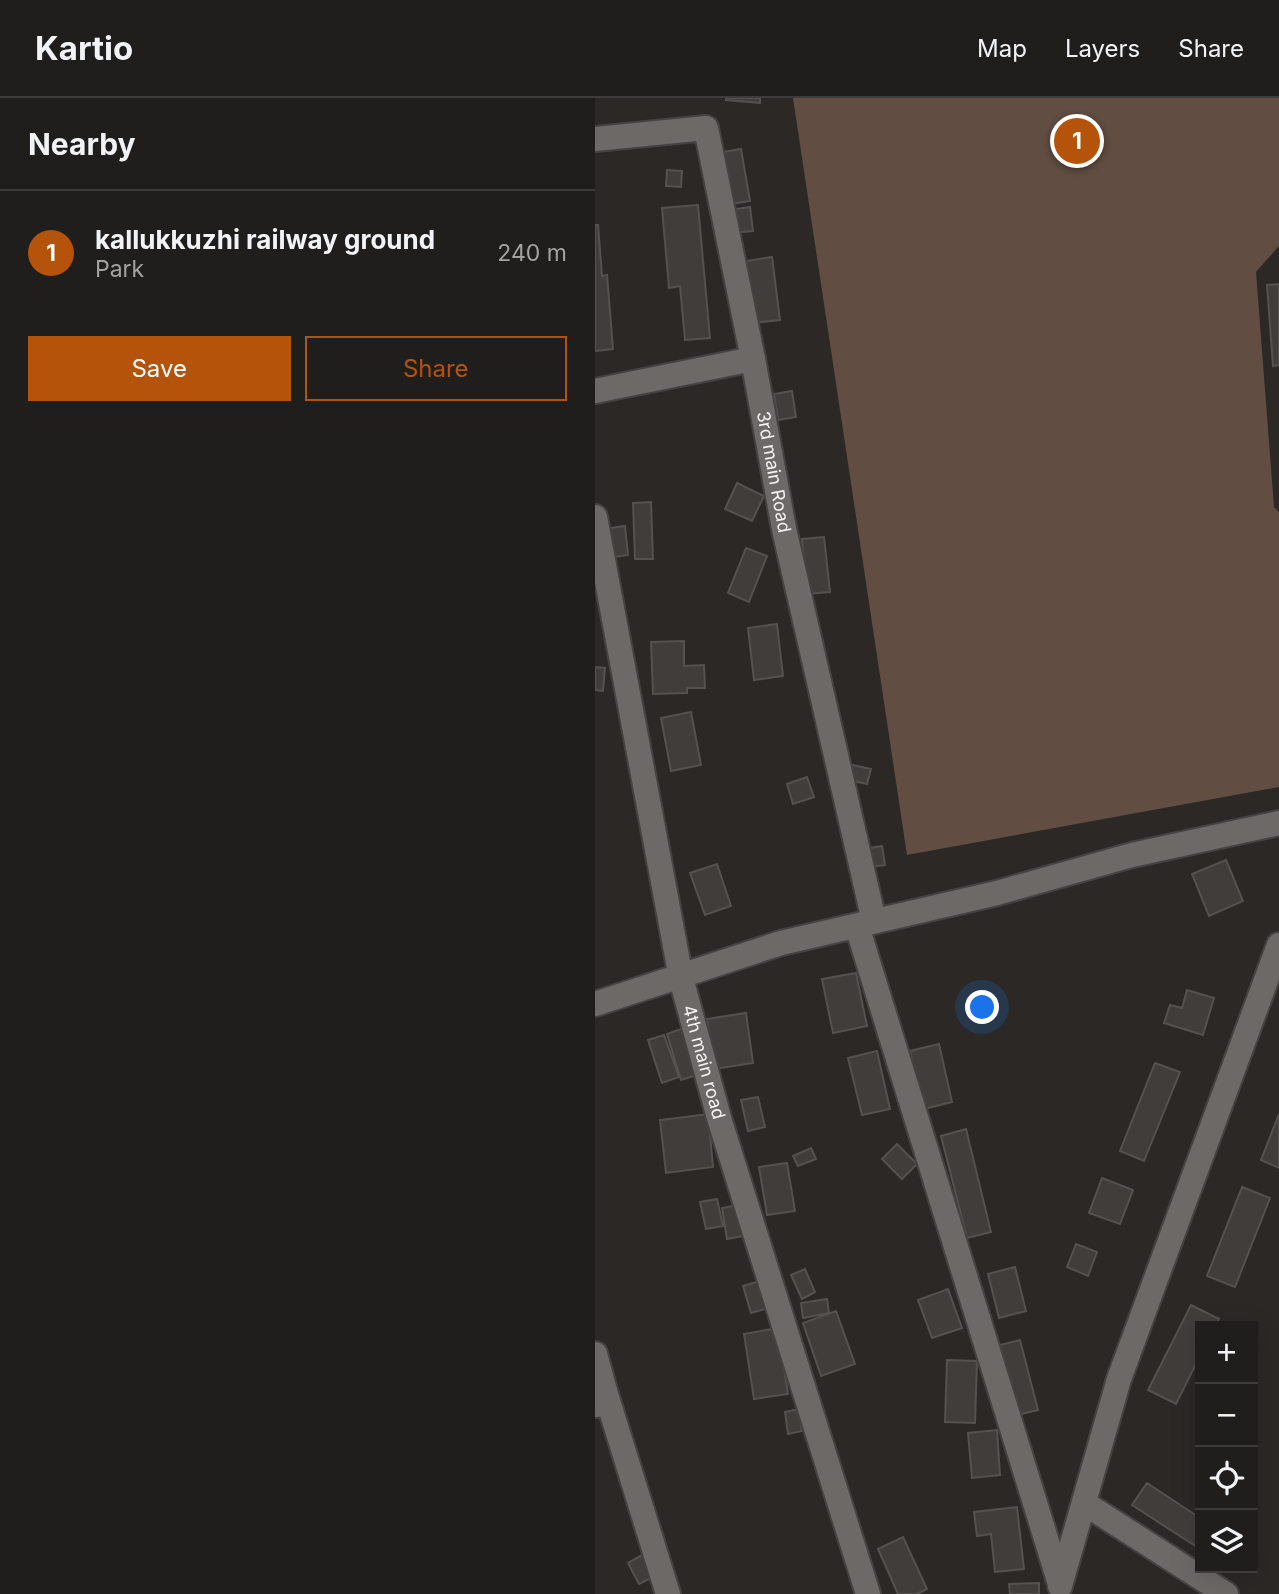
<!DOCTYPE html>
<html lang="en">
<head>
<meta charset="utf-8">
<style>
  :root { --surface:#201e1c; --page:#282725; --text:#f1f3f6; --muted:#a2a2a3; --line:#3d3c3b; --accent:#b45309 }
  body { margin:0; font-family:Inter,sans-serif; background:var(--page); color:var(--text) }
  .controls { position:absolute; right:21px; bottom:21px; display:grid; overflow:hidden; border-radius:0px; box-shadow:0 7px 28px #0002 }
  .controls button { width:63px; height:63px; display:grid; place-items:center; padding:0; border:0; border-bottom:2px solid var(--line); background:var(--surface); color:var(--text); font:35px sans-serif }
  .you { position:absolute; left:388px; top:910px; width:24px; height:24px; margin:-18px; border:5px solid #fff; border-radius:50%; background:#1a73e8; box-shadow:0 0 0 10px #1a73e833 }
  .badge { display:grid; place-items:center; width:46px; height:46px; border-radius:50%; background:var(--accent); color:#fff; font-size:23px; font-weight:700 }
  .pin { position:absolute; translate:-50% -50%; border:4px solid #fff; box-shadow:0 2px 7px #0006 }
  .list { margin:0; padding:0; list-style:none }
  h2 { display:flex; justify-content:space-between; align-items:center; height:91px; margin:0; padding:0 28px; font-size:30px }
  h2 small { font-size:23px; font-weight:400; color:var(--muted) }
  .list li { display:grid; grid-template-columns:46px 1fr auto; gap:21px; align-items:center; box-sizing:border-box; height:126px; padding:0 28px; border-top:2px solid var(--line) }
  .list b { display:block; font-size:26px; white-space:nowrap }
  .list p { margin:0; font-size:23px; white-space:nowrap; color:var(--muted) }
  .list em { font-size:23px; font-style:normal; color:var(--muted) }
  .actions { display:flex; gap:14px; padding:21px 28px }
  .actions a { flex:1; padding:16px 0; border:2px solid var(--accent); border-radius:0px; text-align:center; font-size:24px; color:var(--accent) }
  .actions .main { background:var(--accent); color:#fff }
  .icon { flex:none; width:38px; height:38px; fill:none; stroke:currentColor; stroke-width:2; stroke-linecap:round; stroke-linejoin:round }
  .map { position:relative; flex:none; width:684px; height:1496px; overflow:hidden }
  header { display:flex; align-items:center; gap:42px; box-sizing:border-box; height:98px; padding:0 35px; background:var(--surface); border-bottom:2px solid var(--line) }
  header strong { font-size:33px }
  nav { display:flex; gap:38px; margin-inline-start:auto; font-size:24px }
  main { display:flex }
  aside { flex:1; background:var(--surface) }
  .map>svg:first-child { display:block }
  .green { fill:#614d41 }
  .building { fill:#403d3b; stroke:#54514f; stroke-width:2 }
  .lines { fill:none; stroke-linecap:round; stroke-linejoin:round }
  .street-casing { stroke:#454341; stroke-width:28 }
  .street { stroke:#6c6967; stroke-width:24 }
  .labels { text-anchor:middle; stroke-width:7; stroke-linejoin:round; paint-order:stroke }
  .street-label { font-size:18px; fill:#f6f4f3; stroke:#211e1d }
</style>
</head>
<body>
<header>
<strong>Kartio</strong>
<nav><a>Map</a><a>Layers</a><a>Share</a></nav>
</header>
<main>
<aside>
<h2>Nearby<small></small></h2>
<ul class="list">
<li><span class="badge">1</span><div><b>kallukkuzhi railway ground</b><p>Park</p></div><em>240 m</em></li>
</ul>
<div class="actions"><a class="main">Save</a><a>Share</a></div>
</aside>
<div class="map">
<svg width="684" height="1496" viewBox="0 0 684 1496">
  <rect width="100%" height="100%" fill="#2b2826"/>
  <!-- green -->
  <path class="green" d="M198 0H684V148L661 174 679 409 684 414V689L312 757Z"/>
  <!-- building -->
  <path class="building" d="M131 0H165V5L131 2Z
    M146 51 155 103 130 107 122 55Z
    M72 72 87 73 86 89 71 88Z
    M103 107 115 240 90 242 85 188 74 190 67 110Z
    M155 109 158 133 136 135 134 112Z
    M0 127H3L7 178 12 177 18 251 0 253Z
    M177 159 185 222 158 225 151 163Z
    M684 186V267L678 268 672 187Z
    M197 293 201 319 183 322 179 296Z
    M142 385 169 398 157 423 130 411Z
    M56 404 58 461H40L38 405Z
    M30 428 33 457 18 459 15 430Z
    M229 439 235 494 212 496 207 441Z
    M151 450 172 458 154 504 133 495Z
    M182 526 188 578 159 582 153 530Z
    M89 543V568L109 567 110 590H92V595L58 596 56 544Z
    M0 569 10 570 8 593 0 592Z
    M96 614 106 667 76 673 66 620Z
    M253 666 276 671 272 686 249 681Z
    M212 679 219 699 198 706 192 686Z
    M287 748 290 767 271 770 268 751Z
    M631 762 648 803 614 818 597 776Z
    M122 766 136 808 110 817 95 775Z
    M261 875 272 928 238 935 227 881Z
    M592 892 619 900 608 937 569 925 575 907 587 910Z
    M151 915 158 965 119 971 112 921Z
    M86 931 102 977 86 982 72 936Z
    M69 937 84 979 67 985 53 942Z
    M344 946 357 1004 329 1011 315 953Z
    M282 953 295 1011 267 1017 253 960Z
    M560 965 585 974 549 1063 525 1053Z
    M163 999 170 1029 153 1033 146 1002Z
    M113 1016 118 1069 71 1075 65 1022Z
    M684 1016V1070L666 1062Z
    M371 1031 396 1134 372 1140 346 1038Z
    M302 1046 322 1066 307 1081 287 1061Z
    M216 1050 221 1061 203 1068 198 1058Z
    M192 1065 200 1113 172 1117 164 1069Z
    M507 1080 538 1092 525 1126 494 1115Z
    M647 1089 675 1100 640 1189 612 1178Z
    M122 1101 128 1128 111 1131 105 1104Z
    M143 1107 148 1138 132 1141 127 1110Z
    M481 1146 502 1154 493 1178 472 1169Z
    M420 1169 431 1213 404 1220 393 1176Z
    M210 1171 220 1194 207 1201 196 1177Z
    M165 1183 173 1210 156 1215 148 1188Z
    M353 1191 367 1230 337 1240 323 1202Z
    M232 1201 234 1215 208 1220 206 1205Z
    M596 1207 624 1221 620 1228H605V1258L581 1306 553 1292Z
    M241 1213 260 1266 226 1278 208 1225Z
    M183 1230 193 1296 159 1301 149 1236Z
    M425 1242 443 1312 422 1317 405 1247Z
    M352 1262 382 1263 380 1325 350 1324Z
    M204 1311 207 1333 193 1336 190 1314Z
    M402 1332 405 1377 377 1380 373 1335Z
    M552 1385 605 1420V1451L537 1407Z
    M422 1409 429 1471 400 1474 396 1436 382 1438 379 1414Z
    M308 1439 332 1491 322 1496H303L283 1451Z
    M51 1455 62 1477 44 1486 33 1465Z
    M444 1485V1496H415L414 1486Z"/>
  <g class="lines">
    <defs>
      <g id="street">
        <path id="s1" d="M0 41 111 30 158 261 189 431 279 823"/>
        <path d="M0 293 158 261"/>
        <path id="s2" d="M0 419 86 880 124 1020 273 1496"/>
        <path d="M262 828 465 1486"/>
        <path d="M0 906 186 845 402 795 537 757 684 725"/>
        <path d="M0 1256 10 1293 2 1307"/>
        <path d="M10 1293 73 1496"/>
        <path d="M489 1405 631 1496"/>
        <path d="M465 1488 524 1281 684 847"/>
      </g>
    </defs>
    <!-- street casing -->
    <use href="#street" class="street-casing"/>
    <!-- street -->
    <use href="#street" class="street"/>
  </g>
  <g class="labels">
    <!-- street labels -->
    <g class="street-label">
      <text dy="6" stroke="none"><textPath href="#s1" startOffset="462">3rd main Road</textPath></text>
      <text dy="6" stroke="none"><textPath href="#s2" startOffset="556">4th main road</textPath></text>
    </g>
  </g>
</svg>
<div class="controls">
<button>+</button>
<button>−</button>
<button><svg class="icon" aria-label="locate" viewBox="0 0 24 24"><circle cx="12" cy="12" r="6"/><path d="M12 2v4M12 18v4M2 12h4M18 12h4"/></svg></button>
<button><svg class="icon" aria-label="layers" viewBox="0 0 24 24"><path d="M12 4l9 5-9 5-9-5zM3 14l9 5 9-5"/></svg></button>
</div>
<div class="you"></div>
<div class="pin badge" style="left:482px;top:43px">1</div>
</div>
</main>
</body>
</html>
